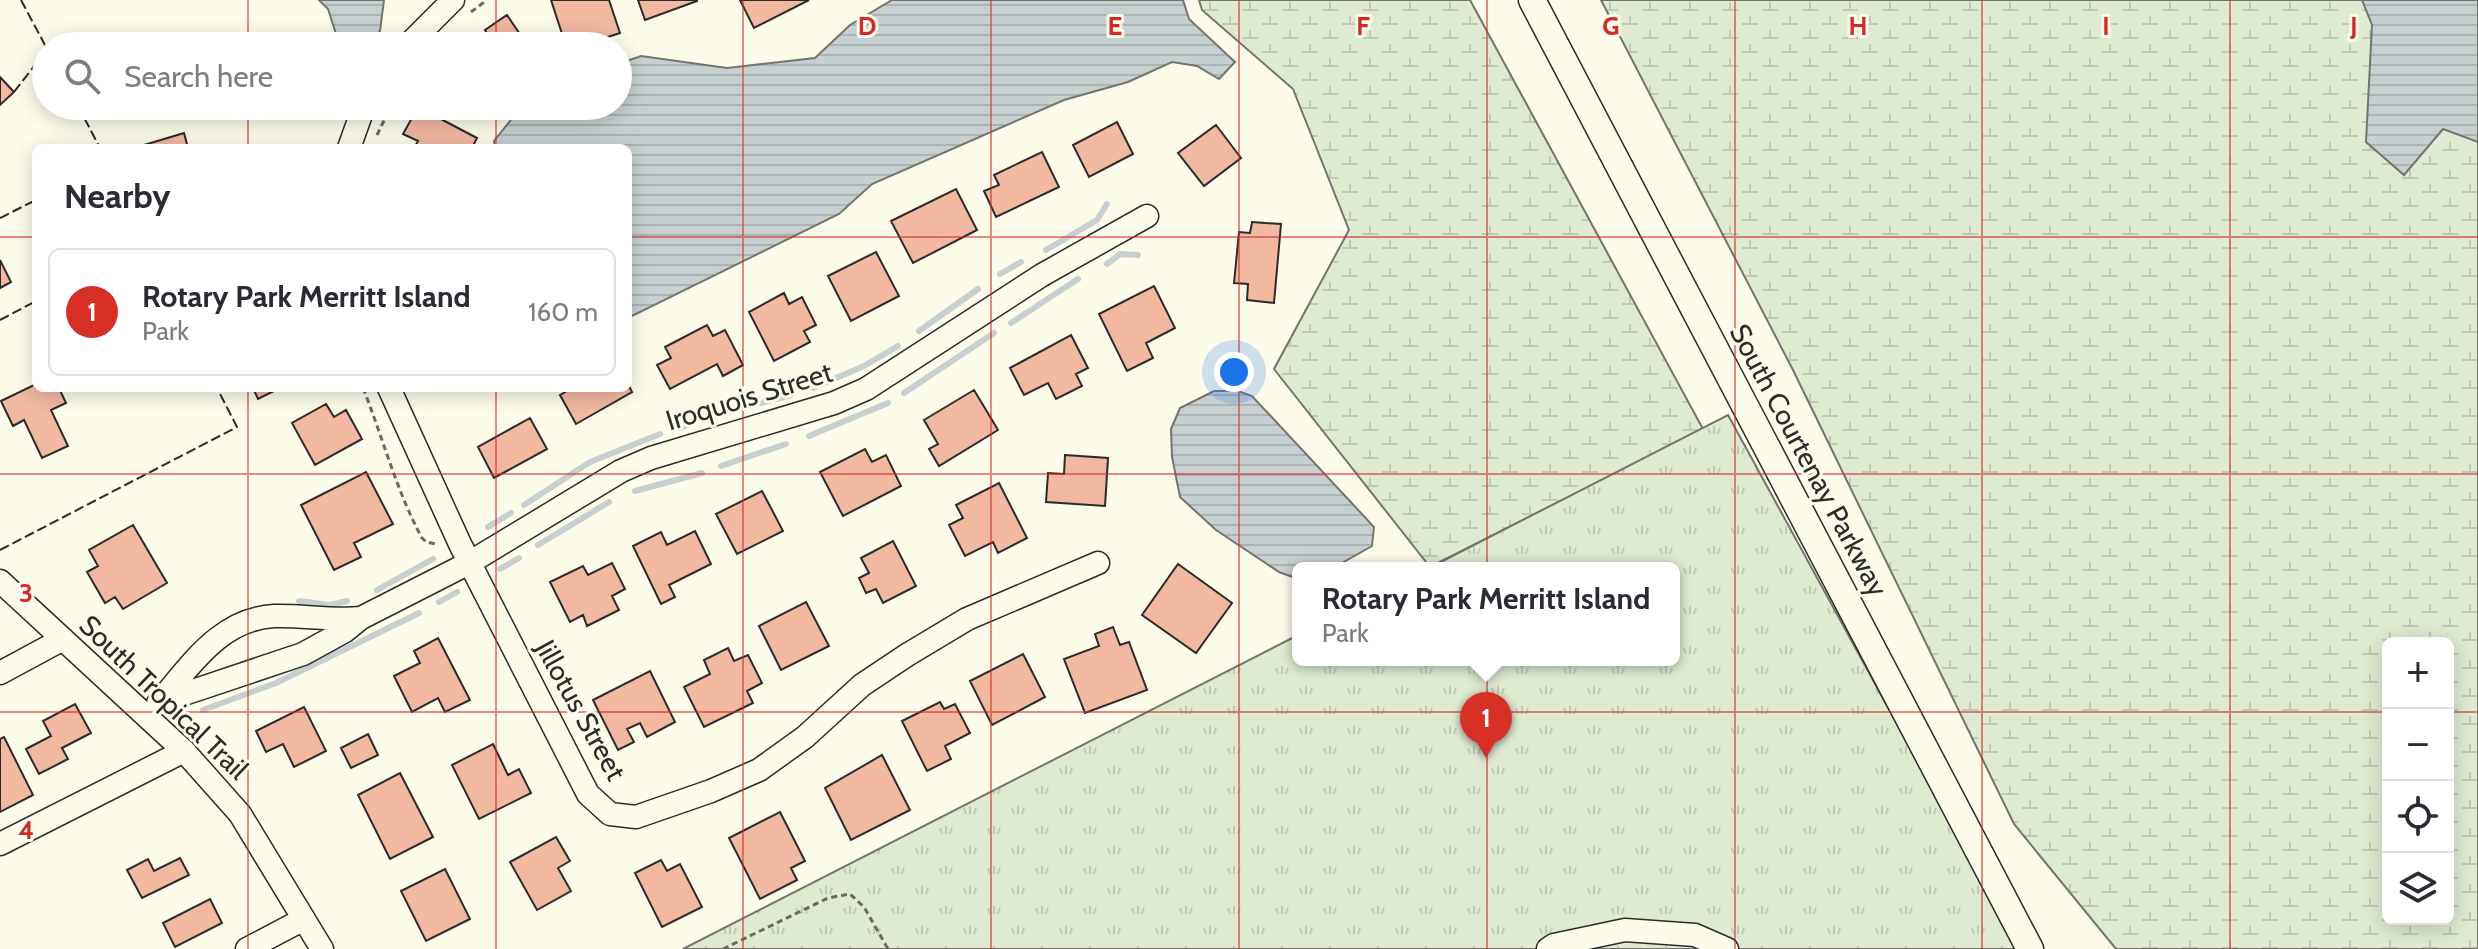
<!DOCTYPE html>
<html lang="en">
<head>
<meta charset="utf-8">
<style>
  :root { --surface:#fff; --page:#f7f7f7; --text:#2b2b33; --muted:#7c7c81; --line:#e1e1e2; --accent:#d93025 }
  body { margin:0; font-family:Cabin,sans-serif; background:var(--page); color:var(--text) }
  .controls { position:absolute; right:24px; bottom:24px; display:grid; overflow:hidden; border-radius:12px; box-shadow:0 4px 20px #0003 }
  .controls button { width:72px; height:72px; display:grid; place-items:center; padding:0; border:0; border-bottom:2px solid var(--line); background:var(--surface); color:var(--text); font:40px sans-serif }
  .you { position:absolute; left:1234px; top:372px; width:28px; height:28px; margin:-20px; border:6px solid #fff; border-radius:50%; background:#1a73e8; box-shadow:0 0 0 12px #1a73e833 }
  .badge { display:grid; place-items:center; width:52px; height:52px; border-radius:50%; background:var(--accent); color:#fff; font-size:26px; font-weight:700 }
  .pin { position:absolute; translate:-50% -66px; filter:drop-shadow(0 2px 4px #0008) }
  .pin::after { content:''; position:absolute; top:42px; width:28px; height:24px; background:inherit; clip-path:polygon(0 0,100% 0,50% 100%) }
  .popup { position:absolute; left:1292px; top:562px; width:388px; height:104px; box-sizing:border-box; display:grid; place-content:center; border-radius:12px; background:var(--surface); filter:drop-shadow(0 2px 6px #0005); font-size:26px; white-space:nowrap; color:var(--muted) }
  .popup b { font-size:30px; color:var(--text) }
  .popup::after { content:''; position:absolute; left:50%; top:100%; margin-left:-16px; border:16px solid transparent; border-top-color:var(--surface) }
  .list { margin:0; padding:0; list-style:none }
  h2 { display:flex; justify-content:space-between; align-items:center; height:104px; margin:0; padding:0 32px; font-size:34px }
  h2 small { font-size:26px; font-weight:400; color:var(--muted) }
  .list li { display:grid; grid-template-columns:52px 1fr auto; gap:24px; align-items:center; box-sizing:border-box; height:128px; margin:0 16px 16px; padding:0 16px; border:2px solid var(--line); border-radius:12px }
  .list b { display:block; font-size:30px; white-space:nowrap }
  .list p { margin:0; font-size:26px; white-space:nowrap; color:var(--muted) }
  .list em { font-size:26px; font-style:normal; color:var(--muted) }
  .icon { flex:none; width:44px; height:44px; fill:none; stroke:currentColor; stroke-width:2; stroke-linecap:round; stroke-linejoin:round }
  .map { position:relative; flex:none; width:2478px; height:949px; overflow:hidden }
  .search { position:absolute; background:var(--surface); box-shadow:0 4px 20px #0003; left:32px; top:32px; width:600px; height:88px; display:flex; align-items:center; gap:20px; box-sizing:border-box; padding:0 28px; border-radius:44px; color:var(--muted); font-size:30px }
  .panel { position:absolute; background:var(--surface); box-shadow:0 4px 20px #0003; left:32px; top:144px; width:600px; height:248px; border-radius:12px }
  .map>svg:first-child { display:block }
  .wetland { fill:url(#wetland-marsh); stroke:#74746e; stroke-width:2; fill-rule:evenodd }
  .park { fill:url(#park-tufts); stroke:#74746e; stroke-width:2 }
  .water { fill:url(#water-rules); stroke:#74746e; stroke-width:2 }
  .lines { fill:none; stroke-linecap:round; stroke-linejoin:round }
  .stream { stroke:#c7d0d0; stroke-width:6 }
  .building { fill:#f2b8a0; stroke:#2b2b2b; stroke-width:2 }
  .minor-casing { stroke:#2b2b2b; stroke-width:25 }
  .major-casing { stroke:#2b2b2b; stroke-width:29 }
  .path { stroke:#6a6964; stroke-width:3; stroke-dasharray:6 4; stroke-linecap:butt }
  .minor { stroke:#fdfbea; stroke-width:22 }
  .major { stroke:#fdfbea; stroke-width:26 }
  .fence { stroke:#2b2b2b; stroke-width:2; stroke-dasharray:10 4; stroke-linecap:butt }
  .grid { fill:none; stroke:#d62828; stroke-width:2; stroke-opacity:0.55 }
  .labels { text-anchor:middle; stroke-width:6; stroke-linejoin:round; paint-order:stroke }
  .street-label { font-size:28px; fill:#2b2b2b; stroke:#fdfbea }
  .grid-label { font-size:26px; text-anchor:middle; font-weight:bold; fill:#d62828; stroke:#fdfbea; stroke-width:6; stroke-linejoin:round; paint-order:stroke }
</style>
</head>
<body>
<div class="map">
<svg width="2478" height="949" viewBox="0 0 2478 949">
  <defs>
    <pattern id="wetland-marsh" width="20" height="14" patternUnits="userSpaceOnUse" patternTransform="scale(2)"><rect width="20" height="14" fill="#deebd1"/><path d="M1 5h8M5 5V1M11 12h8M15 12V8" fill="none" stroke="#bfcab4"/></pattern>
    <pattern id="park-tufts" width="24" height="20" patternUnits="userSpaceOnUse" patternTransform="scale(2)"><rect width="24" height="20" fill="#deebd1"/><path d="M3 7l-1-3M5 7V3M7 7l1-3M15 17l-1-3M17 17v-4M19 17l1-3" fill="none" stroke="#bfcab4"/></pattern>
    <pattern id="water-rules" width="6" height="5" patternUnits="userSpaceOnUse" patternTransform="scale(2)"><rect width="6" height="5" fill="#c7d0d0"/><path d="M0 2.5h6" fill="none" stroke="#abb3b3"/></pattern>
  </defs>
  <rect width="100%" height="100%" fill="#fdfbea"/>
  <!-- wetland -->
  <path class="wetland" d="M1199 0H1470L1703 429 1430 567 1274 369 1349 230 1293 89 1202 10Z
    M1601 0H2478V949H2116L2014 824 1793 370ZM2388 643H2448V919H2388Z"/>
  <!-- park -->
  <path class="park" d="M1728 415 2020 949H683L1298 635V660H1674V568H1429Z"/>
  <!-- water -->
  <path class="water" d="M319 0H384L380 31 367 46H340L328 9Z
    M892 0H1183L1189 19 1235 62 1219 79 1197 66 1172 62 1128 82 1064 100 872 184 839 214 628 318V148H495L494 141 522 106H618V64L641 56 727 68 815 58 850 25Z
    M2362 0H2478V142L2443 129 2404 175 2366 142 2372 25Z
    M1214 391H1238L1252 396 1374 527 1372 546 1333 568H1298V579L1279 572 1216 530 1180 497 1172 457 1171 429 1180 408Z"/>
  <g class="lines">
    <!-- stream -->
    <path class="stream" d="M1046 250 1097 220 1107 204
      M1107 264 1120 254 1138 255
      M1000 274 1021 262
      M1011 323 1078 279
      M919 331 978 289
      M813 388 864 366 898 346
      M904 393 994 333
      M709 417 791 395
      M680 428 689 424
      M809 436 888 403
      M721 466 786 444
      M635 491 702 473
      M524 505 590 462 660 434
      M488 527 511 513
      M538 545 609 502
      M500 569 519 558
      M377 590 433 559
      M299 601 330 605 347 601
      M439 602 457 592
      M203 710 276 683 419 613"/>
  </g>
  <!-- building -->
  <path class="building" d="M551 0H609L620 33 580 46H566Z
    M638 0H697V1L645 20Z
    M740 0H809L754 28Z
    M507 15 528 46H490L494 43 485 30Z
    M0 77 14 92 0 105Z
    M418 107 477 138 472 148H414L418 141 403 134Z
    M1117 122 1133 154 1089 177 1073 145Z
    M1216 125 1241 158 1204 186 1178 153Z
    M184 133 188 148H134Z
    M1042 152 1059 187 996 217 984 191 999 185 994 175Z
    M956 189 977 230 913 263 891 221Z
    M1252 222 1281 224 1274 303 1247 300 1248 284 1234 283 1239 232 1250 233Z
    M876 252 899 296 851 321 828 276Z
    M0 260 11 282 0 288Z
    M1154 286 1175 328 1146 343 1153 358 1127 371 1099 314Z
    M784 293 789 304 802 297 816 325 804 331 810 342 774 361 749 312Z
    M707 325 713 336 725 330 743 365 723 376 717 364 670 389 657 365 671 358 665 347Z
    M1071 335 1088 368 1076 374 1082 386 1056 399 1048 383 1024 395 1010 368Z
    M36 384V388H59L66 403 51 410 68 446 42 458 24 420 13 426 1 401Z
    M628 384 632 392 576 424 560 395 572 388H628Z
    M253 388H280L258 399Z
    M974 390 998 430 939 466 929 449 938 444 924 420Z
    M326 404 334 417 346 410 362 439 315 465 292 423Z
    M530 418 547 449 494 478 478 447Z
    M865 449 872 462 886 455 901 486 843 516 820 472Z
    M1065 455 1108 458 1105 506 1046 502 1048 473 1064 474Z
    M366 472 393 524 354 543 361 557 334 570 301 505Z
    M999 483 1027 538 998 553 993 542 965 556 949 525 963 518 956 505Z
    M762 491 783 531 737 554 716 514Z
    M133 525 167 583 123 609 115 597 105 603 87 572 98 566 89 550Z
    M695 531 711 564 669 585 675 597 661 604 633 546 661 532 667 545Z
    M893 541 916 586 883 603 876 589 866 593 859 578 869 573 861 558Z
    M612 563 625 589 612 596 619 610 587 626 583 615 570 622 550 582 583 566 588 575Z
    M1178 564 1232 603 1196 653 1142 615Z
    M806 602 829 646 781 670 759 626Z
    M1113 627 1120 645 1129 642 1147 690 1085 713 1064 659 1099 646 1095 634Z
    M438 638 470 700 445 712 438 698 412 712 394 676 420 663 414 651Z
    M728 648 734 661 748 655 762 683 747 691 753 703 704 727 684 687 710 674 704 660Z
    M1023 654 1045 697 992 725 970 681Z
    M650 671 675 722 647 737 640 723 627 729 634 742 618 750 593 700Z
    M940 702 944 709 955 704 970 733 945 746 951 759 927 771 902 721Z
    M75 704 91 733 62 748 68 759 39 774 26 749 51 736 43 721Z
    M304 707 326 751 294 767 283 744 266 752 256 731Z
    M368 734 378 755 351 768 341 748Z
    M4 737 33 795 0 812V739Z
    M493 744 508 775 519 769 531 793 479 819 452 765Z
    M882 755 910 810 851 840 825 788Z
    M400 773 433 837 390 859 358 795Z
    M780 812 805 861 791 868 797 880 760 899 729 838Z
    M556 837 570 861 558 868 571 891 537 910 510 862Z
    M180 858 189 875 142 898 127 870 148 859 154 871Z
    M661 860 667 871 680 864 702 907 662 927 635 873Z
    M445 869 470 919 426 941 401 891Z
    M210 899 222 923 175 947 163 923Z"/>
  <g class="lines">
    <defs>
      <path id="minor" d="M407 46 453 0
        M349 148 364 106
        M389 388 460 544 588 794 610 814 636 817 711 791 759 770 805 737 862 685 907 655 967 619 1098 563
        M0 581 184 751 240 814 322 949
        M0 673 63 639
        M160 702 303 654 345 631 361 618 469 563 621 471 651 458 834 403 866 389 1042 275 1147 216
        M158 703C190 667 219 619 274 616 303 615 331 621 361 618
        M0 844 184 751
        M247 949 304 919
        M1548 949 1554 945 1625 930 1695 935 1727 949"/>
      <path id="major" d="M1532 0 2030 949"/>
    </defs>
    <!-- minor casing -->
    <use href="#minor" class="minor-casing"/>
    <!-- major casing -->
    <use href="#major" class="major-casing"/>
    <!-- path -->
    <path class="path" d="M471 12 487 0
      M377 135 391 106
      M363 388C383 438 396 490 422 538L426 542 436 544
      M723 949 828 898 850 894 864 907 888 949"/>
    <!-- minor -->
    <use href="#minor" class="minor"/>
    <!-- major -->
    <use href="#major" class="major"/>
    <!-- fence -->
    <path class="fence" d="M21 0 46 47
      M14 92 46 51
      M78 106 100 148
      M0 218 36 200
      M0 320 36 301
      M0 550 237 427 217 388"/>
  </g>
  <!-- grid -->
  <path class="grid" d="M248 0V46M496 0V46M743 0V949M991 0V949M1239 0V949M1487 0V949M1735 0V949M1982 0V949M2230 0V949M248 106V148M496 106V148M0 237H36M628 237H2478M248 388V949M496 388V949M0 474H2478M0 712H2388M2448 712H2478"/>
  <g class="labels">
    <!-- street labels -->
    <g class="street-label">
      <text transform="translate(749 396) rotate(-17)" y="10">Iroquois Street</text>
      <text transform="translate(1809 460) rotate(62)" y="10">South Courtenay Parkway</text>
      <text transform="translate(164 697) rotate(44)" y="10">South Tropical Trail</text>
      <text transform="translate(581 710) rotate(61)" y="10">Jillotus Street</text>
    </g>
  </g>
  <g class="grid-label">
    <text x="867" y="35">D</text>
    <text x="1115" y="35">E</text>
    <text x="1363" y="35">F</text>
    <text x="1611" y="35">G</text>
    <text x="1858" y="35">H</text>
    <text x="2106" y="35">I</text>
    <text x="2354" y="35">J</text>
    <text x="26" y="602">3</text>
    <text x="26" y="839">4</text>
  </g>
</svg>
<div class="controls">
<button>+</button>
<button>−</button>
<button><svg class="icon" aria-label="locate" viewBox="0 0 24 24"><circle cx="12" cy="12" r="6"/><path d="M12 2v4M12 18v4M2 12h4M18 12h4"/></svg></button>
<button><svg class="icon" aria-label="layers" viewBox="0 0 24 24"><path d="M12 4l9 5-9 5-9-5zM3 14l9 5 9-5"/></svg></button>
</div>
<div class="you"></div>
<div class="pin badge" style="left:1486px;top:758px">1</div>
<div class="popup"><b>Rotary Park Merritt Island</b>Park</div>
<div class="search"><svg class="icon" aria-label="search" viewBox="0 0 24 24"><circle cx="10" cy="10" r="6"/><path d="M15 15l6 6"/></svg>Search here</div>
<section class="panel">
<h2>Nearby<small></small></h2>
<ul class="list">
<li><span class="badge">1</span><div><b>Rotary Park Merritt Island</b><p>Park</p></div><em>160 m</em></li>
</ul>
</section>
</div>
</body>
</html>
